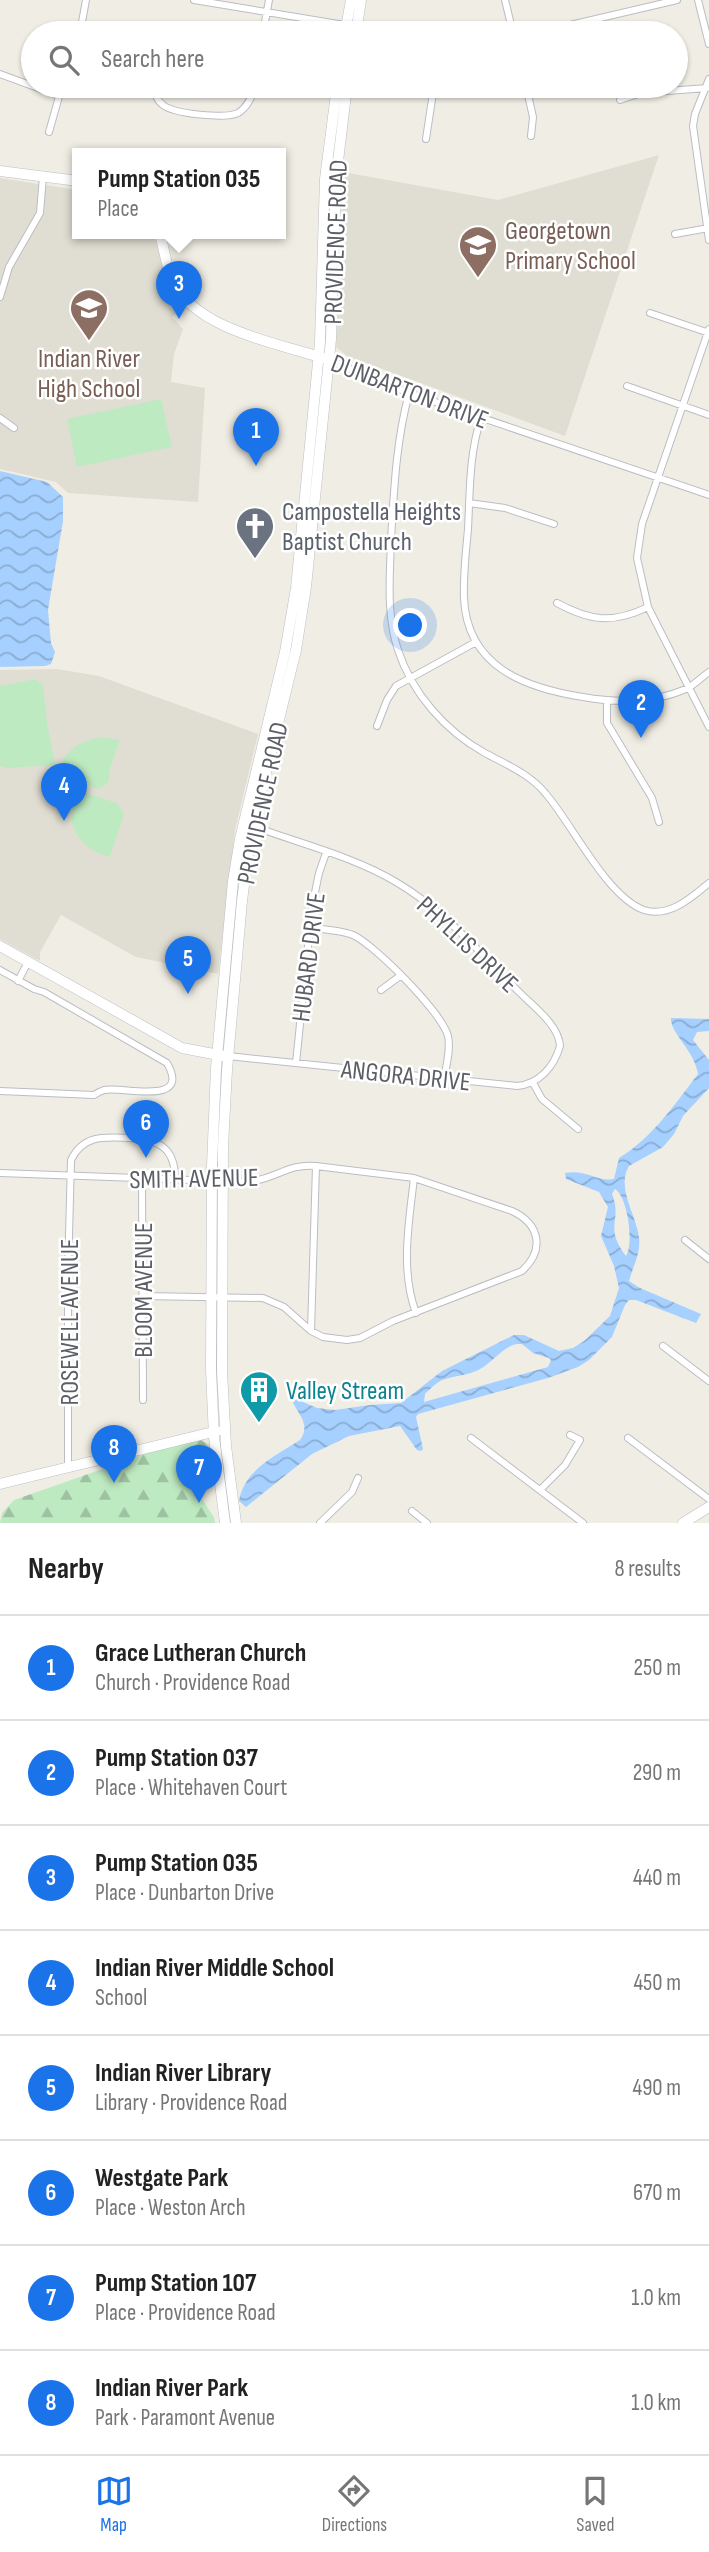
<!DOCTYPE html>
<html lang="en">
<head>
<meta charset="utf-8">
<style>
  :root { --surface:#fff; --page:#f6f6f6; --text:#222; --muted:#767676; --line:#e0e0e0; --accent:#1a73e8 }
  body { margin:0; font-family:"Sofia Sans Condensed",sans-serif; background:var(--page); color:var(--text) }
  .you { position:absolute; left:411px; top:626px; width:24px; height:24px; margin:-18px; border:5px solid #fff; border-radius:50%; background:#1a73e8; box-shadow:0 0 0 10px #1a73e833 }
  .badge { display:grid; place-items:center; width:46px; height:46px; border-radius:50%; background:var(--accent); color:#fff; font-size:23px; font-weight:700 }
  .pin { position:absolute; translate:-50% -58px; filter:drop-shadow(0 2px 4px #0008) }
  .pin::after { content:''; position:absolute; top:37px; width:24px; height:21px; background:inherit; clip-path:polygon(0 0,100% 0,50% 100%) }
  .popup { position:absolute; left:72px; top:148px; width:214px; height:91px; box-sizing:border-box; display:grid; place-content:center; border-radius:0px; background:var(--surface); filter:drop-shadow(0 2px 5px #0005); font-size:23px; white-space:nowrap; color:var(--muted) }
  .popup b { font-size:26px; color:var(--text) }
  .popup::after { content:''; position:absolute; left:50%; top:100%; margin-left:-14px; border:14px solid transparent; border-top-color:var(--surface) }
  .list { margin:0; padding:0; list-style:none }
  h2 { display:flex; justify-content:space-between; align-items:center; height:91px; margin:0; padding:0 28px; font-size:30px }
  h2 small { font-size:23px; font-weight:400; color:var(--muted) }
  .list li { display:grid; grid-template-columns:46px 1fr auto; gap:21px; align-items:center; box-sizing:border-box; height:105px; padding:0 28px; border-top:2px solid var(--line) }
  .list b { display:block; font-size:26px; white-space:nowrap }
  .list p { margin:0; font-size:23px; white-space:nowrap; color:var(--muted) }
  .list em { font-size:23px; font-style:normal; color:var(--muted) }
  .icon { flex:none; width:38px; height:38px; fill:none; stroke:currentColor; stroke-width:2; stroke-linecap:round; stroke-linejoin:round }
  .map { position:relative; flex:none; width:709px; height:1523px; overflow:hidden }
  .search { position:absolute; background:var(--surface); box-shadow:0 2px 5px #0004; left:21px; right:21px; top:21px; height:77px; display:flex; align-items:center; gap:18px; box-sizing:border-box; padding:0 24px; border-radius:38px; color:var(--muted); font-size:26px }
  .sheet { height:931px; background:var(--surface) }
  nav { display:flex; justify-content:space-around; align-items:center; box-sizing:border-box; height:98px; border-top:2px solid var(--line); background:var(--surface); font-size:19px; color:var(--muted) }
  nav a { display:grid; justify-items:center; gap:4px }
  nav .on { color:var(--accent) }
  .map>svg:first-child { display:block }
  .education { fill:#e0ded2 }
  .green { fill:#beeac1 }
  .forest { fill:url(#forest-firs) }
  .water { fill:url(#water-waves); fill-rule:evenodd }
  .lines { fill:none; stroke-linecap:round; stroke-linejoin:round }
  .street-casing { stroke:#bbbdc4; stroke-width:8 }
  .secondary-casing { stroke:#bcbfc6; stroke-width:11 }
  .street { stroke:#fff; stroke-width:6 }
  .secondary { stroke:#fff; stroke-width:10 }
  .labels { text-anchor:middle; stroke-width:5; stroke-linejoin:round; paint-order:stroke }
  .education-label { font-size:26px; fill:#785e54; stroke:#fff; text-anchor:start }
  .street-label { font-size:26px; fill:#5c5f66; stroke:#fff }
  .worship-label { font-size:26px; fill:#5b616d; stroke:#fff; text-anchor:start }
  .culture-label { font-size:26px; fill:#0d838f; stroke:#fff; text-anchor:start }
</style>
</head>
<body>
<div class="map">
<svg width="709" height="1523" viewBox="0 0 709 1523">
  <defs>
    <pattern id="forest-firs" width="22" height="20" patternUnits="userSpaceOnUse" patternTransform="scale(1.75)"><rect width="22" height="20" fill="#beeac1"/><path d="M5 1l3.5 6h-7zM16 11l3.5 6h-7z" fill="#9ec1a1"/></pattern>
    <pattern id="water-waves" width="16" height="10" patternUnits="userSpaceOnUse" patternTransform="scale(1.75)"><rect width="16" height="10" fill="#a5d0ff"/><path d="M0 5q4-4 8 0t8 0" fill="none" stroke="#8aacd2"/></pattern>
  </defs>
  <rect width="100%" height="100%" fill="#f0eee4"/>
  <!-- education -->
  <path class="education" d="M659 155 565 436 347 356 336 347 343 172 498 200Z
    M0 178 77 190 78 233H151L156 241 169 288 184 307 172 317 183 329 174 354 171 382 205 388 198 502 68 493 56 482 0 469Z
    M57 669 99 676 258 734 235 830 218 974 136 957 61 915 40 952V961L0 939V670Z"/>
  <!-- green -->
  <path class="green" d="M161 399 172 447 77 467 67 419Z
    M35 679 43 685 47 723 55 765 7 768 0 766V686Z
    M102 737 120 740 109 770V779L107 784 97 789 59 771C65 749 80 741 102 737Z
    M76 790 117 803 124 814 110 857C76 847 64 824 76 790Z"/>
  <!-- forest -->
  <path class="forest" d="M185 1440H201L213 1448 216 1462 198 1473 199 1495 214 1517 215 1523H0L2 1513 14 1500Z"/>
  <!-- water -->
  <path class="water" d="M0 471 47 482 63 497V521L48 610 51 643 55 652 51 664 45 666 0 667Z
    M671 1018 709 1019V1031L697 1032 693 1040 709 1060V1088L683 1116 674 1134 663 1147 629 1166C616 1188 636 1214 639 1237 641 1254 633 1266 629 1281L640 1288 701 1314 696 1323 636 1300H629L625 1305 612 1337 589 1360 578 1367 548 1378 418 1414 416 1417 423 1449 421 1451 417 1450 400 1426 349 1436 312 1454 246 1507 239 1501C244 1470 275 1456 300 1440 310 1426 301 1417 293 1403L296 1399 317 1408 335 1410 370 1405 401 1403 442 1371 514 1335H524L559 1351 573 1348 584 1341 610 1316 619 1288 614 1266 601 1236 608 1207 599 1192 566 1179 565 1173C587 1169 596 1182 614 1179L619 1158C653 1137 674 1105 698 1074 695 1051 670 1033 671 1018ZM615 1189C628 1197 634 1244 626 1256 603 1226 623 1221 612 1194ZM517 1344H522L533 1353 549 1358 551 1360 548 1367 424 1402 425 1394C430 1389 436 1383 442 1380 455 1375 468 1376 480 1369 493 1362 502 1347 517 1344Z"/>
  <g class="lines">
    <defs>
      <path id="street" d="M194 0 393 33
        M505 0 513 33
        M698 0 709 44
        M80 33 86 0
        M263 33 269 0
        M536 33 677 0
        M0 74 57 95
        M709 79 695 114 693 126 709 240
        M154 86C155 93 156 100 163 105 174 114 226 119 238 113 248 107 252 96 255 86
        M526 86 533 117 531 136
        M620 100 641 93 707 88
        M49 132 62 86
        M426 139 434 86
        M675 234 709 228
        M0 297 9 267 40 213 43 176
        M650 313 709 333
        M709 329 642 524 637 558 648 607 709 727
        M329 360 409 393 709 495
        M627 386 709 415
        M409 393C396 442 394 489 391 540 390 576 386 614 398 650 412 693 445 731 485 753 507 765 530 774 546 794 572 824 607 897 644 910 669 918 691 898 709 883
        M0 418 14 428
        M481 418C469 454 470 491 468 529 466 551 463 575 464 598 467 667 525 688 583 697 617 703 655 703 688 688 695 684 702 677 709 672
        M469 503 505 508 554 524
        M557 603C590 621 613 624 648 607
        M607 701V723L652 798 659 822
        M377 726 387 700 396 686 476 642
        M311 928C324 929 340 930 353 935 375 945 442 1013 448 1036 451 1050 446 1066 444 1079
        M0 970 34 989 44 992 167 1063C192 1107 123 1086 104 1090 101 1091 97 1093 94 1095L0 1091
        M18 981 28 962
        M381 990 400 976
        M228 1056 517 1086C539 1084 554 1067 560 1046 559 1025 533 1006 519 992 480 953 444 910 396 882 355 857 298 843 253 826
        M296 1063 312 907 319 873 326 853
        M533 1083 542 1099 578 1129
        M0 1173 247 1182C275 1180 287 1163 316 1166L414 1178 512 1211C540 1224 545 1250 522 1271L393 1321 360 1338 347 1340 323 1337 311 1331 284 1307 263 1298 143 1296
        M414 1178C409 1222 400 1270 416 1313
        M142 1180 143 1400
        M685 1240 709 1259
        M311 1331 316 1166
        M663 1346 709 1381
        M471 1438 583 1523
        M628 1438 709 1499
        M68 1466V1272L71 1160C83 1135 103 1137 127 1138 157 1139 176 1146 175 1181
        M540 1490 565 1465 580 1440 570 1435
        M412 1511 427 1523
        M320 1523 352 1492 358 1478"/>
      <path id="secondary" d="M345 33 351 0
        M356 33 361 0
        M0 171 78 181
        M160 233C164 249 166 266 173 281 195 329 276 343 323 358
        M0 946 182 1048 224 1056
        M0 1484 217 1431
        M225 1523 214 1437 211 1370 212 1166 216 1068 233 881 240 839 285 652 296 588 320 342 325 179 337 86
        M236 1523 226 1446 222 1371 223 1146 227 1070 242 901 250 838 296 650 306 587 331 339 336 178 347 86
        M683 1523 709 1507"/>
    </defs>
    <!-- street casing -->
    <use href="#street" class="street-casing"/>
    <!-- secondary casing -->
    <use href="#secondary" class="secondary-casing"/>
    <!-- street -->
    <use href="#street" class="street"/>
    <!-- secondary -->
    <use href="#secondary" class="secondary"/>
  </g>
  <!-- icons -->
  <defs>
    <symbol id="school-pin" viewBox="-11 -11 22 30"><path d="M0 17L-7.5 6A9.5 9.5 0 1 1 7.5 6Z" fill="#8d6e63" stroke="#fff"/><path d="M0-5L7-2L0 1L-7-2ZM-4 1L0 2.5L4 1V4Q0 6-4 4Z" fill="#fff"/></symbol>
    <symbol id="church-pin" viewBox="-11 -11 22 30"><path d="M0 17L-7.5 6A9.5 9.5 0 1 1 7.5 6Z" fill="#6b7280" stroke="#fff"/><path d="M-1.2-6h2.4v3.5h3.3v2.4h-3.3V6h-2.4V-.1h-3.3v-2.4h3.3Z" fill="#fff"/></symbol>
    <symbol id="building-pin" viewBox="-11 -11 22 30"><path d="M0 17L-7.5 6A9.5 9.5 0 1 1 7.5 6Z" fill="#0f9aa8" stroke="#fff"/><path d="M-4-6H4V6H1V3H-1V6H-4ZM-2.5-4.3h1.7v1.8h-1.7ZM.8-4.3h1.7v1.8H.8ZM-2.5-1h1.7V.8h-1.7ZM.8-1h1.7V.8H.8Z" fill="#fff"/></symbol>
  </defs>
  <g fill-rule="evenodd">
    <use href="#school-pin" x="456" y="223" width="44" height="60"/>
    <use href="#school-pin" x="67" y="286" width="44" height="60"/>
    <use href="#church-pin" x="233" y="504" width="44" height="60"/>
    <use href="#building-pin" x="237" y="1368" width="44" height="60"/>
  </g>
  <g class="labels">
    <!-- education labels -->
    <g class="education-label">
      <text x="505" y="239">Georgetown<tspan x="505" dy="30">Primary School</tspan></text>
      <text x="89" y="367" text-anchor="middle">Indian River<tspan x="89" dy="30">High School</tspan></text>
    </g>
    <!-- street labels -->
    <g class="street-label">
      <text transform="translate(335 242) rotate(-88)" y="9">PROVIDENCE ROAD</text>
      <text transform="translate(410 391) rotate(21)" y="9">DUNBARTON DRIVE</text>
      <text transform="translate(262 803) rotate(-78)" y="9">PROVIDENCE ROAD</text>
      <text transform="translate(468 944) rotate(43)" y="9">PHYLLIS DRIVE</text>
      <text transform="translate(308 957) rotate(-83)" y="9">HUBARD DRIVE</text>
      <text transform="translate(406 1075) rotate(6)" y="9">ANGORA DRIVE</text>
      <text transform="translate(194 1178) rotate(-1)" y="9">SMITH AVENUE</text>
      <text transform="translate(143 1290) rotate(-90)" y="9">BLOOM AVENUE</text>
      <text transform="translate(69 1322) rotate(-90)" y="9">ROSEWELL AVENUE</text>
    </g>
    <!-- worship labels -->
    <g class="worship-label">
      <text x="282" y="520">Campostella Heights<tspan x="282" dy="30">Baptist Church</tspan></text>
    </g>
    <!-- culture labels -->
    <g class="culture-label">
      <text x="286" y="1399">Valley Stream</text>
    </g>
  </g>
</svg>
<div class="you"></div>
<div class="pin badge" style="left:256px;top:466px">1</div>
<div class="pin badge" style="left:641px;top:738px">2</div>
<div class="pin badge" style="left:179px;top:319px">3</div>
<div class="popup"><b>Pump Station 035</b>Place</div>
<div class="pin badge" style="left:64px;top:821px">4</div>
<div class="pin badge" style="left:188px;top:994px">5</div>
<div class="pin badge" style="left:146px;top:1158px">6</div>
<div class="pin badge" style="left:199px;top:1503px">7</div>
<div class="pin badge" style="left:114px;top:1483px">8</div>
<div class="search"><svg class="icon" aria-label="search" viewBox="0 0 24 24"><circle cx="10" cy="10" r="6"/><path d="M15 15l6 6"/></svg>Search here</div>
</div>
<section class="sheet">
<h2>Nearby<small>8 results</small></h2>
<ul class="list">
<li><span class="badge">1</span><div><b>Grace Lutheran Church</b><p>Church · Providence Road</p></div><em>250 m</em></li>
<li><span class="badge">2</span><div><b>Pump Station 037</b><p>Place · Whitehaven Court</p></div><em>290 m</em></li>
<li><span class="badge">3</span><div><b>Pump Station 035</b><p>Place · Dunbarton Drive</p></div><em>440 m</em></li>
<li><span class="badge">4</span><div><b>Indian River Middle School</b><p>School</p></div><em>450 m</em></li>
<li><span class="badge">5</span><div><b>Indian River Library</b><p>Library · Providence Road</p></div><em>490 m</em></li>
<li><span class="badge">6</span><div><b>Westgate Park</b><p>Place · Weston Arch</p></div><em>670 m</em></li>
<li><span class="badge">7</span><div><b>Pump Station 107</b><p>Place · Providence Road</p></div><em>1.0 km</em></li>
<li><span class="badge">8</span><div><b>Indian River Park</b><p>Park · Paramont Avenue</p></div><em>1.0 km</em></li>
</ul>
</section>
<nav>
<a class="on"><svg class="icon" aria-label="map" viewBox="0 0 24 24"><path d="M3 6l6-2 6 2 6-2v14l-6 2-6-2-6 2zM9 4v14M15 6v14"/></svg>Map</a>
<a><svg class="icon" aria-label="directions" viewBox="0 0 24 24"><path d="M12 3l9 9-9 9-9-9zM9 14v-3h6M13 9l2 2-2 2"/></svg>Directions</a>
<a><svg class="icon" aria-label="saved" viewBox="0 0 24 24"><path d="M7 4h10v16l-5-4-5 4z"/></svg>Saved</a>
</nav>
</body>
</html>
